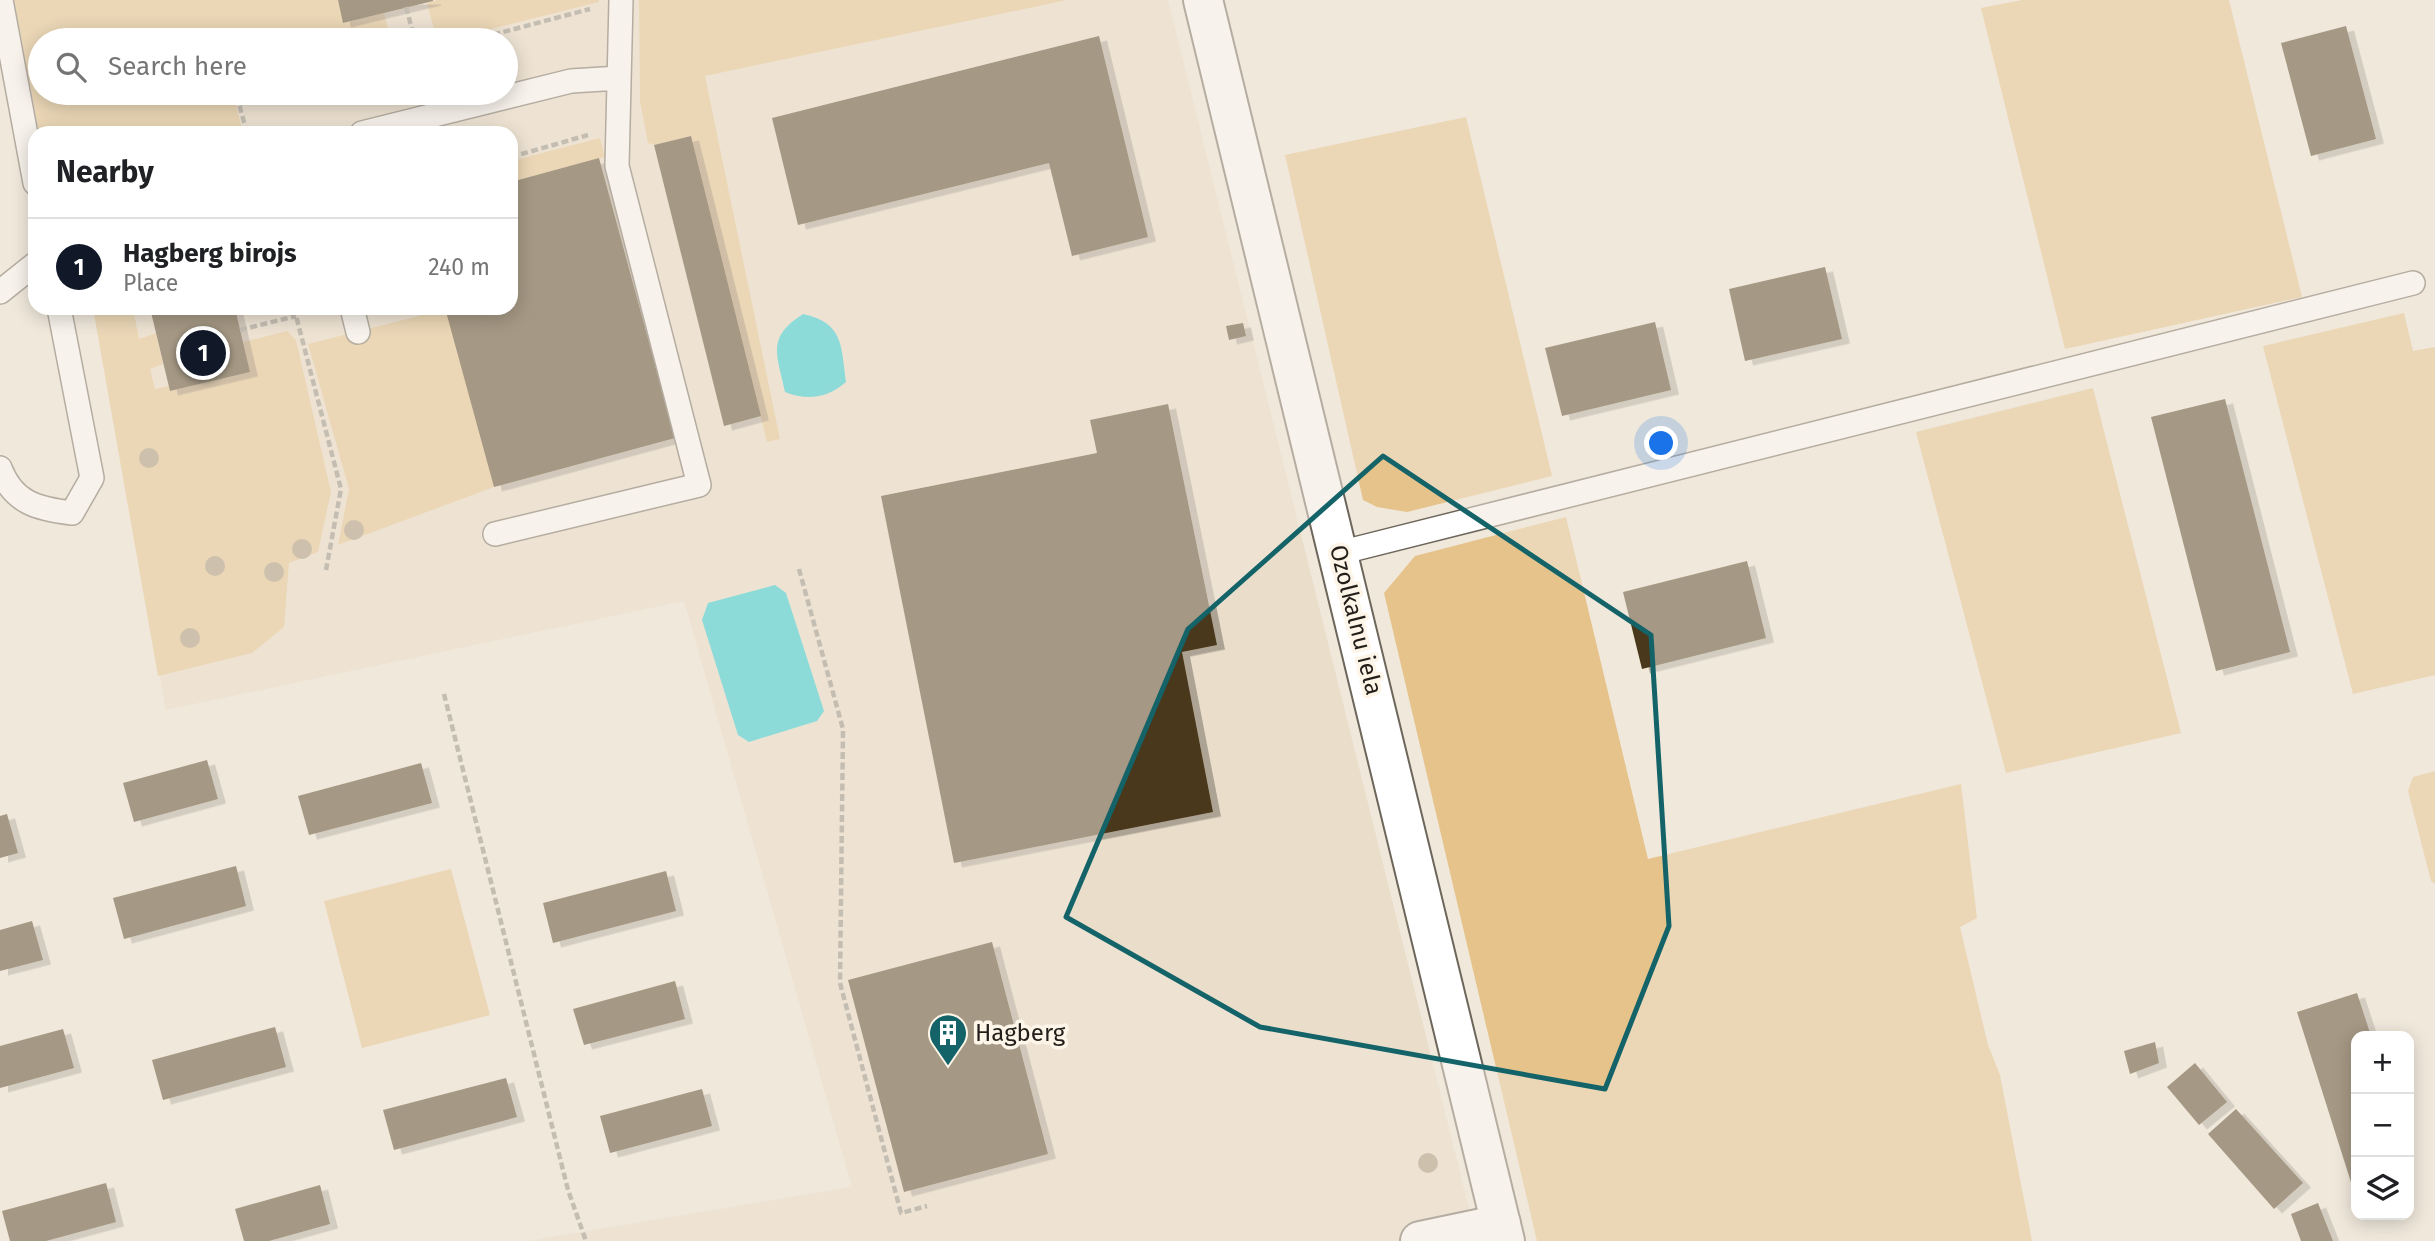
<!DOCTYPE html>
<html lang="en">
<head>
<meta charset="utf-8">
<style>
  :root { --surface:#fff; --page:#f6f6f6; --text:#202124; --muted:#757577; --line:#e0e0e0; --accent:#111827 }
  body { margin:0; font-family:"Fira Sans",sans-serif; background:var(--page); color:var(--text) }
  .controls { position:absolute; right:21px; bottom:21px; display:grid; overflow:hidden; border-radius:14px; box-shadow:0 4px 18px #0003 }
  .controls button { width:63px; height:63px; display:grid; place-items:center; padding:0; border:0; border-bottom:2px solid var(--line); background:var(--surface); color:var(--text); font:35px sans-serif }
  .you { position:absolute; left:1662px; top:444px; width:24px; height:24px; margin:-18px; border:5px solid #fff; border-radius:50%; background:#1a73e8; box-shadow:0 0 0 10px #1a73e833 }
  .badge { display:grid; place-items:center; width:46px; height:46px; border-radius:50%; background:var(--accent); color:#fff; font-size:23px; font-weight:700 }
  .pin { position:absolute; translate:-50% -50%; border:4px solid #fff; box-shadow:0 2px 7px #0006 }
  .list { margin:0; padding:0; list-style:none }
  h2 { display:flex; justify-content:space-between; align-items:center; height:91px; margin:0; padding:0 28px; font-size:30px }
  h2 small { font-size:23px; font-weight:400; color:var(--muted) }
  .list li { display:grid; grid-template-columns:46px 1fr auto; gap:21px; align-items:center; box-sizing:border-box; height:98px; padding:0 28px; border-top:2px solid var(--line) }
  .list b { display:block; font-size:26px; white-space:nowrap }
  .list p { margin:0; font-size:23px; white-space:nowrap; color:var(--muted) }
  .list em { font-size:23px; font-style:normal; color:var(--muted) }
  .icon { flex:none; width:38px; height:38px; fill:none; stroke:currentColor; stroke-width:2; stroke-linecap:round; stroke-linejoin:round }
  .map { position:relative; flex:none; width:2435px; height:1241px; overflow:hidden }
  .search { position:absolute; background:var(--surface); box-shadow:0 4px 18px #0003; left:28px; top:28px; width:490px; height:77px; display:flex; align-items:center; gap:18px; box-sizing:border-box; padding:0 24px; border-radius:38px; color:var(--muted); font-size:26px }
  .panel { position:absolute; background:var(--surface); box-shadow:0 4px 18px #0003; left:28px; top:126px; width:490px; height:189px; border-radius:21px }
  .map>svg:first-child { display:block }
  .built { fill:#eadeca; fill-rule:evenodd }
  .green { fill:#e5c38b }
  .water { fill:#12ccd8 }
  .building { fill:#4a381a; filter:url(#shadow) }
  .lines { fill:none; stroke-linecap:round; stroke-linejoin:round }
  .service-casing { stroke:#6d665b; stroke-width:26 }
  .minor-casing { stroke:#6d665b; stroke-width:42 }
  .tertiary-casing { stroke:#6d665b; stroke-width:42 }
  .path { stroke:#8f8a80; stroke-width:4.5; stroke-dasharray:7 3.5; stroke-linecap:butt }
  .service { stroke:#fff; stroke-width:23 }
  .minor { stroke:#fff; stroke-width:38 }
  .tertiary { stroke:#fff; stroke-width:38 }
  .tree { fill:#a29276 }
  .marked { fill:none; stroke:#136369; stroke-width:5; stroke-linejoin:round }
  .labels { text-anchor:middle; stroke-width:7; stroke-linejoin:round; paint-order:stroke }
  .street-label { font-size:24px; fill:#221f1a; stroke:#fef5e9 }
  .poi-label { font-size:24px; fill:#221f1a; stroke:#fef5e9; text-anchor:start }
</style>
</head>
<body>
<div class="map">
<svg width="2435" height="1241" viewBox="0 0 2435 1241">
  <defs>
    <filter id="shadow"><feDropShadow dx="8" dy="4.5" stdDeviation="0" flood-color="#0004"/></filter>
  </defs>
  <rect width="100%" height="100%" fill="#f0e8db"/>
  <!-- built -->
  <path class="built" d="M14 0H1168L1477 1241H528L852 1187 684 601 166 710 93 308H511V133H39ZM40 40H506V93H40Z"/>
  <!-- green -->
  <path class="green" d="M14 0H338L344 23 384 13 391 40H40V93H247L234 97 243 133H39Z
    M437 0H599V2L447 40 435 33 427 3Z
    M639 0H1067L705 76 780 439 767 442 691 136 654 145 648 143 640 101Z
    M2022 0H2229L2302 297 2065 349 1981 8Z
    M1466 117 1552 476 1407 512 1377 507 1363 500 1285 155Z
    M600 138 605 157 511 182V161Z
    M93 308H133L139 339 156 333 163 364 150 369 155 389 169 386 170 391 250 372 243 342 287 331 296 340 331 492 318 552 289 563 284 627 252 653 158 676Z
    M446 309 494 487 338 545 349 489 308 344Z
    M2404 313 2413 351 2435 347V675L2353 694 2263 346Z
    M2093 388 2181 733 2006 773 1916 432Z
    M1566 517 1648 859 1961 784 1977 918 1960 927 1988 1045 2000 1075 2032 1241H1537L1384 593 1415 556Z
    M2435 771V884L2431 881 2408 791 2413 777Z
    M451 869 490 1015 362 1048 324 901Z"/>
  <!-- water -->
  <path class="water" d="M803 314C844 323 841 346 846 382 828 398 807 401 785 392 777 354 766 338 803 314Z
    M775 585 786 593 824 711 817 721 749 742 738 735 702 620 708 603Z"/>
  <!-- building -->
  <path class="building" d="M338 0H433V1L343 23Z
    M2346 26 2376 139 2311 156 2281 43Z
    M1099 36 1148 237 1072 256 1049 163 798 225 772 118Z
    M691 136 761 416 724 426 654 145Z
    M599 158 675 438 494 487 445 308H511V182Z
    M1825 267 1842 339 1745 361 1729 289Z
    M150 308H235L250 372 170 391Z
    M1655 322 1671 390 1562 416 1545 348Z
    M1243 323 1246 336 1229 340 1226 326Z
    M2225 399 2290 652 2216 671 2151 417Z
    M1168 404 1217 645 1182 652 1213 812 954 863 881 496 1097 453 1090 420Z
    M1747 561 1766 638 1642 669 1623 592Z
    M207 760 218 799 134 822 123 783Z
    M421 763 432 803 309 835 298 796Z
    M7 814 18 853 0 858V816Z
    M236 866 246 906 124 939 113 898Z
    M666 871 676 911 553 943 543 903Z
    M32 921 43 960 0 971V930Z
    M992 942 1048 1154 904 1192 848 980Z
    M675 981 685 1019 584 1045 573 1009Z
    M2357 993 2371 1036H2356V1198L2297 1012Z
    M275 1027 286 1067 163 1100 152 1060Z
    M63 1029 74 1068 0 1088V1046Z
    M2155 1042 2159 1063 2130 1074 2124 1051Z
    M2195 1063 2227 1102 2199 1125 2167 1087Z
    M506 1078 517 1117 394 1150 383 1110Z
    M702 1089 712 1126 610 1153 600 1116Z
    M2236 1109 2303 1183 2274 1209 2208 1134Z
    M106 1183 116 1222 46 1241H10L2 1211Z
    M320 1185 330 1224 269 1241H244L235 1209Z
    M2318 1203 2333 1241H2301L2291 1214Z"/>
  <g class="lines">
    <defs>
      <path id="service" d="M1 0 35 183
        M362 133 571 81 619 78
        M0 292 35 264
        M352 308 358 332
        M0 468C13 503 38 509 72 513L92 478 59 308
        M495 534 699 485 617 166 621 0
        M1339 553 2413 283"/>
      <path id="minor" d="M1420 1241 1501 1224"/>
      <path id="tertiary" d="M1203 0 1505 1241"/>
    </defs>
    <!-- service casing -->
    <use href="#service" class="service-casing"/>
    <!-- minor casing -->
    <use href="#minor" class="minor-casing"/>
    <!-- tertiary casing -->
    <use href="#tertiary" class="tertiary-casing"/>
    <!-- path -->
    <path class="path" d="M406 7 415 40
      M473 40 590 9
      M247 133 239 104 279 93
      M511 157 588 135
      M294 308 341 489 326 570
      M240 330 296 316
      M799 569 843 729 840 983 901 1213 927 1206
      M444 694 568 1190 586 1241"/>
    <!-- service -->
    <use href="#service" class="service"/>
    <!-- minor -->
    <use href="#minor" class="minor"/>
    <!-- tertiary -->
    <use href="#tertiary" class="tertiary"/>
  </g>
  <!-- trees -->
  <g class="tree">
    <circle cx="149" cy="458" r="10"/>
    <circle cx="354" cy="530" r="10"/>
    <circle cx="302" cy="549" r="10"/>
    <circle cx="215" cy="566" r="10"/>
    <circle cx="274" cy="572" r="10"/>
    <circle cx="190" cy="638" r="10"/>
    <circle cx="1428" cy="1163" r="10"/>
  </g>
  <!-- marked area -->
  <path d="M0 0H2435V1241H0ZM1383 456 1651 635 1669 926 1605 1089 1260 1027 1066 917 1188 629Z" fill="#f0e8db" fill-opacity=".55" fill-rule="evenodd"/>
  <path class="marked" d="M1383 456 1651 635 1669 926 1605 1089 1260 1027 1066 917 1188 629Z"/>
  <!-- icons -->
  <defs>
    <symbol id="building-pin" viewBox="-11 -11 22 30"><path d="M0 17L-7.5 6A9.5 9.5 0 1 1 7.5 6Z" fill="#136369" stroke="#fef5e9"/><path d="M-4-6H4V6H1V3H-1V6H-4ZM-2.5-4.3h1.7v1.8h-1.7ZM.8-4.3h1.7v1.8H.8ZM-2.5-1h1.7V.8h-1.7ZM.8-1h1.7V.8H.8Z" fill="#fff"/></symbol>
  </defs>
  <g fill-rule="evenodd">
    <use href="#building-pin" x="926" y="1011" width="44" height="60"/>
  </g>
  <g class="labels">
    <!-- street labels -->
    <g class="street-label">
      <text transform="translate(1356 620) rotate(76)" y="8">Ozolkalnu iela</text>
    </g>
    <!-- poi labels -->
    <g class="poi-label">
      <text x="975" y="1041">Hagberg</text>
    </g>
  </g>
</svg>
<div class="controls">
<button>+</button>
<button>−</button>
<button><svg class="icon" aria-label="layers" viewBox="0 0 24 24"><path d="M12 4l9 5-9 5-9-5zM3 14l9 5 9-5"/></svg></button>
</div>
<div class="you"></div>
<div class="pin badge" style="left:203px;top:353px">1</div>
<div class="search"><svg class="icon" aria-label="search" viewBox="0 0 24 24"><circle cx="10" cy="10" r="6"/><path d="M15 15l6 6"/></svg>Search here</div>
<section class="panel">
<h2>Nearby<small></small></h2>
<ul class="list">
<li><span class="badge">1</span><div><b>Hagberg birojs</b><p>Place</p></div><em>240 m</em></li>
</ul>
</section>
</div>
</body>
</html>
